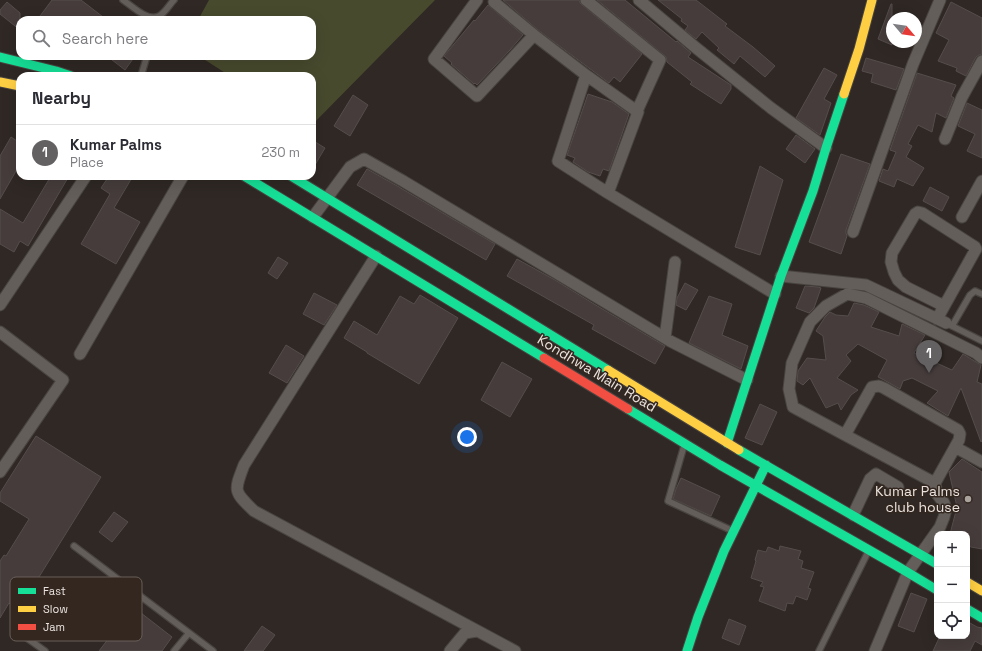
<!DOCTYPE html>
<html lang="en">
<head>
<meta charset="utf-8">
<style>
  :root { --surface:#fff; --page:#f7f7f7; --text:#2b2b33; --muted:#7c7c81; --line:#e1e1e2; --accent:#646163 }
  body { margin:0; font-family:"Space Grotesk",sans-serif; background:var(--page); color:var(--text) }
  .controls { position:absolute; right:12px; bottom:12px; display:grid; overflow:hidden; border-radius:8px; box-shadow:0 4px 16px #0002 }
  .controls button { width:36px; height:36px; display:grid; place-items:center; padding:0; border:0; border-bottom:1px solid var(--line); background:var(--surface); color:var(--text); font:20px sans-serif }
  .compass { position:absolute; left:886px; top:12px; width:36px; height:36px; border-radius:50%; background:var(--surface); box-shadow:0 4px 16px #0002; rotate:119deg }
  .you { position:absolute; left:467px; top:437px; width:14px; height:14px; margin:-10px; border:3px solid #fff; border-radius:50%; background:#1a73e8; box-shadow:0 0 0 6px #1a73e833 }
  .badge { display:grid; place-items:center; width:26px; height:26px; border-radius:50%; background:var(--accent); color:#fff; font-size:13px; font-weight:700 }
  .pin { position:absolute; translate:-50% -33px; filter:drop-shadow(0 1px 2px #0008) }
  .pin::after { content:''; position:absolute; top:21px; width:14px; height:12px; background:inherit; clip-path:polygon(0 0,100% 0,50% 100%) }
  .list { margin:0; padding:0; list-style:none }
  h2 { display:flex; justify-content:space-between; align-items:center; height:52px; margin:0; padding:0 16px; font-size:17px }
  h2 small { font-size:13px; font-weight:400; color:var(--muted) }
  .list li { display:grid; grid-template-columns:26px 1fr auto; gap:12px; align-items:center; box-sizing:border-box; height:56px; padding:0 16px; border-top:1px solid var(--line) }
  .list b { display:block; font-size:15px; white-space:nowrap }
  .list p { margin:0; font-size:13px; white-space:nowrap; color:var(--muted) }
  .list em { font-size:13px; font-style:normal; color:var(--muted) }
  .icon { flex:none; width:22px; height:22px; fill:none; stroke:currentColor; stroke-width:2; stroke-linecap:round; stroke-linejoin:round }
  .map { position:relative; flex:none; width:982px; height:651px; overflow:hidden }
  .search { position:absolute; background:var(--surface); box-shadow:0 4px 16px #0002; left:16px; top:16px; width:300px; height:44px; display:flex; align-items:center; gap:10px; box-sizing:border-box; padding:0 14px; border-radius:12px; color:var(--muted); font-size:15px }
  .panel { position:absolute; background:var(--surface); box-shadow:0 4px 16px #0002; left:16px; top:72px; width:300px; height:108px; border-radius:12px }
  .map>svg:first-child { display:block }
  .green { fill:#484a2e }
  .building { fill:#463c3c; stroke:#544d4c }
  .lines { fill:none; stroke-linecap:round; stroke-linejoin:round }
  .lane-casing { stroke:#494440; stroke-width:8 }
  .street-casing { stroke:#494440; stroke-width:13 }
  .fast-casing { stroke:#494440; stroke-width:11 }
  .slow-casing { stroke:#494440; stroke-width:11 }
  .jam-casing { stroke:#494440; stroke-width:11 }
  .lane { stroke:#645e5a; stroke-width:5.5 }
  .street { stroke:#645e5a; stroke-width:11 }
  .fast { stroke:#16e098; stroke-width:9 }
  .slow { stroke:#ffcf43; stroke-width:9 }
  .jam { stroke:#f24e42; stroke-width:9 }
  .poi-dot { fill:#a9a29d; stroke:#332720; stroke-width:1.5 }
  .labels { text-anchor:middle; stroke-width:3; stroke-linejoin:round; paint-order:stroke }
  .street-label { font-size:14px; fill:#ebe3de; stroke:#332720 }
  .poi-label { font-size:14px; fill:#ebe3de; stroke:#332720; text-anchor:end }
  .key { fill:#332720; stroke:#6a5f59; stroke-width:1 }
  .key-label { font-size:11px; fill:#ebe3de }
</style>
</head>
<body>
<div class="map">
<svg width="982" height="651" viewBox="0 0 982 651">
  <rect width="100%" height="100%" fill="#2f2824"/>
  <!-- green -->
  <path class="green" d="M209 0H435L312 125V76H230L199 56H312V20H198Z"/>
  <!-- building -->
  <path class="building" d="M52 0H81L107 20H37Z
    M503 0H579L580 3 582 5 642 54 620 82 614 77 609 83 538 30Z
    M597 0H625L676 42 677 41 691 53 688 57 731 85V89L721 104 690 84 692 82 667 62 666 57 664 55Z
    M658 0H696L727 24 725 26 753 47 775 66 765 77 740 56 734 64 717 50 719 48 702 32 696 39 685 30 688 26 681 21 682 19Z
    M7 2 20 13V30L0 14V10Z
    M951 2 982 18V54L979 55 976 57 966 76 956 71 957 68 938 61 949 40 936 33Z
    M891 4H892V45L878 39Z
    M488 5 523 35 510 50 477 85 475 83 474 84 451 64 452 63 444 56 474 20 475 21Z
    M107 56H135L125 70Z
    M866 58 904 69 896 90 871 82 873 74 862 71Z
    M824 68 837 75 824 99 831 103 820 135 796 118Z
    M917 73 956 85 951 96 954 98 946 118 936 113 932 132 918 125 908 144 912 146 906 157 924 168 913 186 897 179 894 187 879 181 883 169 888 171 896 152 890 150Z
    M588 94 612 102 629 114 609 171 603 169 600 176 588 172 573 162 575 158 567 155Z
    M353 95 368 105 350 136 334 126Z
    M967 103 982 110V158L967 151 975 134 958 126Z
    M796 135 815 149 805 163 786 149Z
    M11 137 20 143V164L0 199V156Z
    M312 140 325 148 312 170Z
    M841 154 870 164 846 230V233L847 236 841 254 809 242Z
    M760 166 783 180 760 255 735 247Z
    M367 169 399 187 495 244 486 260 357 185Z
    M51 176H69L28 246 20 241 14 252 0 244V209L23 223Z
    M109 176H133L114 208 140 222 116 264 81 244 110 194 101 188Z
    M930 187 949 197 942 211 923 201Z
    M278 257 288 263 277 279 268 273Z
    M517 259 555 280 594 304 665 346 655 364 592 329 594 325 507 276Z
    M685 283 698 290 686 310 676 305 677 298Z
    M805 286 818 287 821 288 814 308 809 313 796 308Z
    M314 293 337 305 324 325 303 314Z
    M420 295 458 318 419 384 367 353V352L344 338 354 321 377 335 400 296 414 304Z
    M709 296 732 304 722 335 748 346 741 369 689 343Z
    M854 303 864 305 879 312 871 327 899 336 902 324 925 335 914 353 952 370 963 354 981 365 977 382 982 384V441L981 442 961 388 948 416 927 403 938 391 912 378 903 381 900 389 884 380 878 377 887 360 858 344 846 355 851 361 837 378 858 390 851 395 841 410 838 403 826 408 810 378 803 385 797 381 798 371 807 358 826 360 823 336 816 331 825 317 830 312 836 315 848 316Z
    M286 345 304 356 287 383 269 373Z
    M502 362 532 379 510 417 481 400Z
    M760 404 777 412 762 445 745 438Z
    M36 436 101 477 34 585 58 603 61 600 80 615 60 639 38 621 36 623 9 603 0 618V561L4 555 6 556 29 519 0 501V493Z
    M962 459 982 472V549L971 547 967 545V534H950L957 507 949 472Z
    M681 478 720 496 711 516 673 499 676 489Z
    M114 512 128 522 112 542 99 532Z
    M780 546 801 551 798 559 803 561 801 568 814 572 808 588 811 589 807 600 796 596 793 604 787 603 785 611 759 601 764 587 760 586 763 582 751 578 756 561 755 560 758 550 766 552 768 547 779 551Z
    M911 593 927 599 914 632 898 626Z
    M132 606 172 637 162 651H99L115 630H114Z
    M729 619 746 626 739 645 722 638Z
    M970 623 977 627 982 628V645L975 641 970 651H933L940 636H967V628Z
    M262 626 275 635 263 651H244Z"/>
  <g class="lines">
    <defs>
      <path id="lane" d="M123 0C132 6 148 22 159 16 165 13 169 5 174 0
        M141 76 147 56
        M950 325 982 341
        M952 326 970 295 975 291 982 294
        M684 446 668 501 733 531
        M74 546 213 651
        M17 631 45 651
        M174 651 189 633
        M819 651 868 552"/>
      <path id="street" d="M477 0 434 59 477 96 534 35 586 75 558 161 608 193 775 294
        M586 0 660 60 637 111
        M639 0 695 47 771 108 826 148
        M494 2 534 35
        M586 75 638 112 608 193
        M945 139 962 97 982 61
        M313 217 350 167 364 159 403 181 670 341 747 380
        M962 217 982 181
        M853 232 913 64 940 0
        M376 256 244 465C234 491 233 491 254 511L515 651
        M781 276 866 285 946 323
        M0 305 86 176
        M937 319 976 249 975 247 922 213 918 212 915 214 892 253 891 262 894 272 898 280 906 287 944 306
        M0 332 63 380 0 472
        M665 338 675 262
        M80 354 183 176
        M845 435 793 407 789 389 792 363 810 322 826 306 847 294 866 298 976 353 982 358
        M955 447 982 462
        M853 515 870 479 876 474 898 487
        M450 651 465 633 477 631
        M875 651 908 572 940 527 944 517 946 509 944 503 937 494 935 483 959 440 960 434 958 430 884 388 879 386 872 387 845 435 935 483"/>
      <path id="fast" d="M0 57 56 71 71 76
        M244 176 544 358
        M291 176 608 370
        M628 409 720 465 897 566 937 590
        M727 443 781 276 813 191 826 148 844 94
        M739 450 937 564
        M967 609 982 618
        M687 651 698 617 724 551 766 465"/>
      <path id="slow" d="M0 82 20 86
        M844 94 859 49 872 0
        M608 370 739 450
        M967 582 982 591"/>
      <path id="jam" d="M544 358 628 409"/>
    </defs>
    <!-- lane casing -->
    <use href="#lane" class="lane-casing"/>
    <!-- street casing -->
    <use href="#street" class="street-casing"/>
    <!-- fast casing -->
    <use href="#fast" class="fast-casing"/>
    <!-- slow casing -->
    <use href="#slow" class="slow-casing"/>
    <!-- jam casing -->
    <use href="#jam" class="jam-casing"/>
    <!-- lane -->
    <use href="#lane" class="lane"/>
    <!-- street -->
    <use href="#street" class="street"/>
    <!-- fast -->
    <use href="#fast" class="fast"/>
    <!-- slow -->
    <use href="#slow" class="slow"/>
    <!-- jam -->
    <use href="#jam" class="jam"/>
  </g>
  <!-- markers -->
  <circle class="poi-dot" cx="968" cy="499" r="4"/>
  <g class="labels">
    <!-- street labels -->
    <g class="street-label">
      <text transform="translate(597 373) rotate(31)" y="5">Kondhwa Main Road</text>
    </g>
    <!-- poi labels -->
    <g class="poi-label">
      <text x="960" y="496">Kumar Palms<tspan x="960" dy="16">club house</tspan></text>
    </g>
  </g>
  <!-- legend -->
  <rect x="10" y="577" width="132" height="64" rx="6" class="key"/>
  <rect x="18" y="588" width="18" height="6" fill="#16e098"/>
  <rect x="18" y="606" width="18" height="6" fill="#ffcf43"/>
  <rect x="18" y="624" width="18" height="6" fill="#f24e42"/>
  <g class="key-label">
    <text x="43" y="595">Fast</text>
    <text x="43" y="613">Slow</text>
    <text x="43" y="631">Jam</text>
  </g>
</svg>
<div class="controls">
<button>+</button>
<button>−</button>
<button><svg class="icon" aria-label="locate" viewBox="0 0 24 24"><circle cx="12" cy="12" r="6"/><path d="M12 2v4M12 18v4M2 12h4M18 12h4"/></svg></button>
</div>
<svg class="compass" viewBox="-18 -18 36 36"><path d="M0-13l5 13h-10z" fill="#e53935"/><path d="M0 13l5-13h-10z" fill="#7c7c81"/></svg>
<div class="you"></div>
<div class="pin badge" style="left:929px;top:373px">1</div>
<div class="search"><svg class="icon" aria-label="search" viewBox="0 0 24 24"><circle cx="10" cy="10" r="6"/><path d="M15 15l6 6"/></svg>Search here</div>
<section class="panel">
<h2>Nearby<small></small></h2>
<ul class="list">
<li><span class="badge">1</span><div><b>Kumar Palms</b><p>Place</p></div><em>230 m</em></li>
</ul>
</section>
</div>
</body>
</html>
